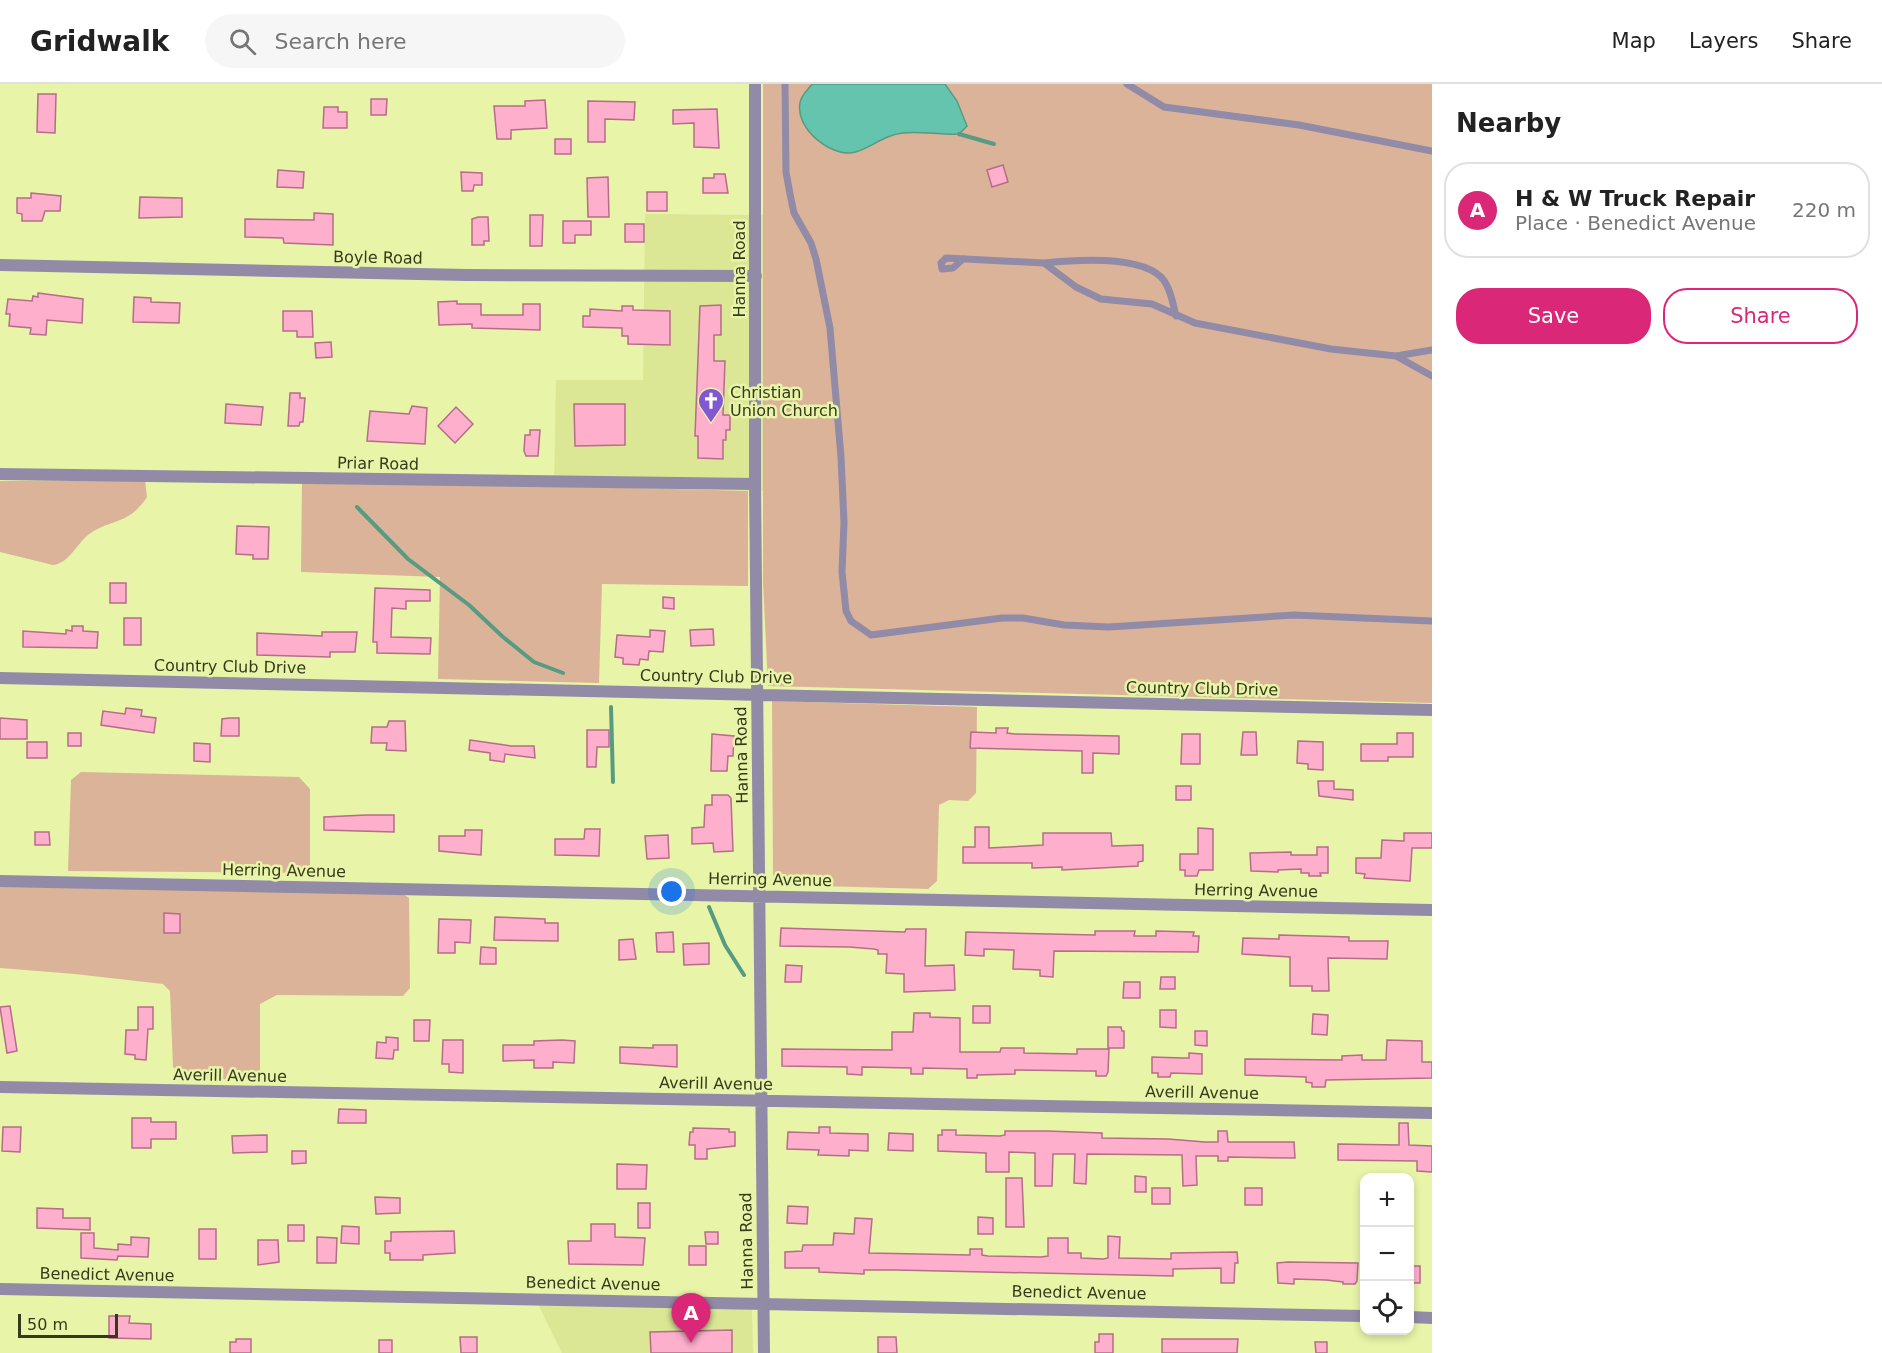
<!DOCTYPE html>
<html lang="en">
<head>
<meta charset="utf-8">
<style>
  :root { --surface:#fff; --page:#f6f6f6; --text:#222; --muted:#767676; --line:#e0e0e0; --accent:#db2777 }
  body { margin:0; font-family:"DejaVu Sans",sans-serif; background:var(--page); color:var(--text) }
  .controls { position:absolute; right:18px; bottom:18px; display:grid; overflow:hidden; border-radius:12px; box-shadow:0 3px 9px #0003 }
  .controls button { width:54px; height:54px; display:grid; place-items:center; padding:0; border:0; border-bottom:2px solid var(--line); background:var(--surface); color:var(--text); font:30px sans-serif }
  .scale { position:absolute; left:18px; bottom:15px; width:100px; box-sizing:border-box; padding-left:6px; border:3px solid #363a1c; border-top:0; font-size:16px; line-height:21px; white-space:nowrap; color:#363a1c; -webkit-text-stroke:4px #e8f4a8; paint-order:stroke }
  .you { position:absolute; left:672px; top:808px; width:21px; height:21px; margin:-15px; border:4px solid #fff; border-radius:50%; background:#1a73e8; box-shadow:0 0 0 9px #1a73e833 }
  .badge { display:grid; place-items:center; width:39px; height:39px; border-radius:50%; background:var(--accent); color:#fff; font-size:20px; font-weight:700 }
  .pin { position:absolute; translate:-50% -50px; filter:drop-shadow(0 2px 3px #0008) }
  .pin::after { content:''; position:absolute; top:32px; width:21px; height:18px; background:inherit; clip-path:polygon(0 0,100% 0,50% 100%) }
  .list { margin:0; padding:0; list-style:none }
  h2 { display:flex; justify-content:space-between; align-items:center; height:78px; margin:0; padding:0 24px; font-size:26px }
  h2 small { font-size:20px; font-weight:400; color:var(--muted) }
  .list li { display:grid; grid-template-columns:39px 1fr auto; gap:18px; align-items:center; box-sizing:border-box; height:96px; margin:0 12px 12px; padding:0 12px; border:2px solid var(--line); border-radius:24px }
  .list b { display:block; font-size:22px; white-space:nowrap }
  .list p { margin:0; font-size:20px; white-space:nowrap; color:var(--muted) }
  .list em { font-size:20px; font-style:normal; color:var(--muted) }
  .actions { display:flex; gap:12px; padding:18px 24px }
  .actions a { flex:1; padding:14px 0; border:2px solid var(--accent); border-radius:24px; text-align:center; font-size:21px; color:var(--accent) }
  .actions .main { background:var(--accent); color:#fff }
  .icon { flex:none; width:33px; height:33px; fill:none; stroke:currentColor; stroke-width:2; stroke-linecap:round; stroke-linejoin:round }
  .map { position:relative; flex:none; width:1432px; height:1269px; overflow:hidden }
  header { display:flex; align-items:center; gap:36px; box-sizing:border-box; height:84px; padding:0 30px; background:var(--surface); border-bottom:2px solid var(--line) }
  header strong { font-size:28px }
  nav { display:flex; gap:33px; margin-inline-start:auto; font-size:21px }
  .search { width:420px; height:54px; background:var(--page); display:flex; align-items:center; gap:15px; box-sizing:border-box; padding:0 21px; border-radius:33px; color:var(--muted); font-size:22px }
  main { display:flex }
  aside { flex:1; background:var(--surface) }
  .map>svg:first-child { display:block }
  .built { fill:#dbe794 }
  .green { fill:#dbb398 }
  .water { fill:#64c4ad; stroke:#569b82; stroke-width:1.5 }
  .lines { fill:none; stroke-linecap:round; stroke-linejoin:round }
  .stream { stroke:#569b82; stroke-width:4 }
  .building { fill:#fdafcc; stroke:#b56d89; stroke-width:1.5 }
  .service { stroke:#918ba8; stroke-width:7 }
  .minor { stroke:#918ba8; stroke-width:12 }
  .labels { text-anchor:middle; stroke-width:5; stroke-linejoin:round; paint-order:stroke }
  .street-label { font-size:16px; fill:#363a1c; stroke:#e8f4a8 }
  .poi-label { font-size:16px; fill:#363a1c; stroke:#e8f4a8; text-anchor:start }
</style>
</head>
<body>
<header>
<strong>Gridwalk</strong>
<div class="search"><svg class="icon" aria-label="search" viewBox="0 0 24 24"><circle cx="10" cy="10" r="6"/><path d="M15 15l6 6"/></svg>Search here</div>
<nav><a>Map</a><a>Layers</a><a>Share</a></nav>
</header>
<main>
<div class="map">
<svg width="1432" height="1269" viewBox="0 0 1432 1269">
  <rect width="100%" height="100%" fill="#e8f4a8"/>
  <!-- built -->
  <path class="built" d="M645 130 763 131V407L554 402 556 296H643Z
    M538 1220 752 1224 753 1269H562Z"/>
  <!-- green -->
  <path class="green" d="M763 0H1432V619L768 602 763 498Z
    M302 395 748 407V502L602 500 599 599 438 595 440 493 301 488Z
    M145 396 147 413C128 442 111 434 88 451 76 461 69 479 53 481L0 468V397Z
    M772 617 977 623 976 709 968 717 949 716 939 721 937 797 928 805 784 801 773 792Z
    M81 688 299 693 310 705V789L68 787 71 696Z
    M0 800 400 808 409 814 410 904 403 912 277 911 260 920V990L250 996 186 994 173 983 170 907 163 900 75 890 0 884Z"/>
  <!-- water -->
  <path class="water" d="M812 0H945L957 17 967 42 959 50C940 51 921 47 903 49 882 51 868 67 851 69 829 71 795 44 800 19 801 11 807 7 812 0Z"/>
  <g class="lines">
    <!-- stream -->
    <path class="stream" d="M959 50 994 60
      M357 423 408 475 469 521 503 553 534 578 563 589
      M611 623 613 698
      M709 823 725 861 744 891"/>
  </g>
  <!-- building -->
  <path class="building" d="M38 10H56L55 49 37 48Z
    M371 15H387L386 31H371Z
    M545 16 547 44 511 46V55H497L494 22H525V17Z
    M588 17 635 18 634 36 605 35V58H588Z
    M324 23H338V28H347V44H323Z
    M717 25 719 64 694 63V39L673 40V26Z
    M555 55H571V70H555Z
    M1003 81 1008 98 992 103 987 86Z
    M278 86 304 88 303 104 277 103Z
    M461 88 482 89V101H474L473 107H462Z
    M714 90H725L728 109H703V94H714Z
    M608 93 609 133H588L587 94Z
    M647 108H667V127H647Z
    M31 109 61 112 60 127H45L42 137H22V130L17 129V114H31Z
    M140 113 182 114V133L139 134Z
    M314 129 333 130V161L284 159 283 154 245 153V135L314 136Z
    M530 131H543L542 162H530Z
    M478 133H488L489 157H484V161H472V135Z
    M563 137H591V151H575V159H563Z
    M625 140H644V158H625Z
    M38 209 83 215 82 239 47 236 46 251 30 250 31 244 9 242 10 230H6L8 215 32 217 33 212 38 213Z
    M134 213 151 214V218L180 219 179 239 133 238Z
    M457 217V220H481V231H523V220H540V246L472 244V240L439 241 438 218Z
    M721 221V251H714V277H725L723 331H730V346H726V356H723V375L698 374V352H695L700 222Z
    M622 222H633V226L670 227V261L628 260V252H622V244L583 243V232H590V225L622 227Z
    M283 227H312L313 253H297V247H283Z
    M331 258 332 273 316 274 315 259Z
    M290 309H300V314H305L303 338H300L299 342H288Z
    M226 320 263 323 261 341 225 339Z
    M574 320H625V361L575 362Z
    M412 322 427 324 425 360 367 357 370 327 409 330Z
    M456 323 473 340 455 359 438 342Z
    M530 346H540L538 372H526L524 367 525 351H530Z
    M237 442 269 443 268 475H253V471L236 470Z
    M110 499H126V519H110Z
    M375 504 430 506V517H406V525L392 524 391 553 431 554 430 570 377 569V558H373Z
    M663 513 674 514V525L663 524Z
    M124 534H141V561H124Z
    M72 542H83V547L98 548 97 564 23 563V547L66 550V546L72 547Z
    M713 545 714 561 691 562 690 546Z
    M650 546 665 547 663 568 649 567 648 576 640 575 639 581 623 580V574L615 573 617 551 650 553Z
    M322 548H357L355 568H330V573L257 571V549L322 552Z
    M126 624 142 626 141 632 156 634 154 649 101 641 103 627 125 630Z
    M0 634 27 636V655H0Z
    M229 634H239V652H221L222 635Z
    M389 637H405L406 667 386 666 387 659H371L372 643H387Z
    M996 644H1008L1007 649 1015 650 1119 652V670L1093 669V689H1082V667L970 664 971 648 996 649Z
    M587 646H609V663H597L596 683H587Z
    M1243 648H1256L1257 671H1241Z
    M68 649H81V662H68Z
    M1397 649H1413V673H1388V677H1361V660H1397Z
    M712 650 734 652 733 672H728L727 687H711Z
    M1182 650H1200V680H1181Z
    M470 656 511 662H534L535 674 505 670 504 678 490 676V669L469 666Z
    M1298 657 1323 658V686L1308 685V680L1297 679Z
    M27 658H47V674H27Z
    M194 659 210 660V678L194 677Z
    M1318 697H1334V705L1353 706V716L1319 712Z
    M1176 702H1191V716H1176Z
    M712 711H728L731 714 733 767 714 768 713 759 692 760V744L704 743 705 721H712Z
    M366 731H394V748L324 746V733Z
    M975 743H989V764L1043 761V749H1111L1112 762 1143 761V777L1138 778V782L1062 786V783L1032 784V779H963V763H975Z
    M1198 744 1213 745V786H1199L1197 792H1185V786H1180V770H1198Z
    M585 745H600L599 772 555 771V755H584Z
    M465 746H482L481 771 439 767V752H465Z
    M35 748H49L50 761H35Z
    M1404 749H1432V764H1412L1410 797 1364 794 1365 790 1356 789V774H1381L1382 756 1404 757Z
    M668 751 669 774 647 775 645 752Z
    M1317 763H1328V789H1320L1321 792H1309V789H1301V785L1278 786V788L1251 787 1250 769 1291 768V771H1317Z
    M164 829 180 830V849H164Z
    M495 833 545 835V839H558V857L494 856Z
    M439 835 471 836 470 859 455 858V869H438Z
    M781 844 905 848 906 845H926L925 882 954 881 955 906 904 908V890L886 889 887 870H878V866L874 865 849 863 780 862Z
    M1095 847H1135L1134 852H1156V847L1194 848 1193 852H1199L1198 868 1054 867 1053 893 1040 892V886L1013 885 1014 866 984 865V872L965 871 966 848 1095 851Z
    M673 848 674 868H657L656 849Z
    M1279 851 1349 853V857H1388L1387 875 1328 874 1329 907H1312V902H1290V873L1242 870 1243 854 1279 855Z
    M633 855 636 875 619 876V856Z
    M709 859V880L684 881 683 860Z
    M481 863 496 864V880H480Z
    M786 881 802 882 801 898H785Z
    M1161 893H1175V905H1160Z
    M1124 898H1140V914H1123Z
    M10 922 17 967 7 969 0 923Z
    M973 922H990V939H973Z
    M138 923H153V945H148L146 976 135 975V971L125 970 126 946H138Z
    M1160 926H1176V944L1160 943Z
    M914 929H930V933L960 934V968H1000L1001 964H1024V969L1077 970V965H1109L1108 988 1106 992H1096V987H1090L1015 986V990L977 991V994H967V985L923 984V990H911V984L862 983V991L847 990V983L782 982V965L892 966V948H913Z
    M1313 930 1328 931 1327 951 1312 950Z
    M414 936H430L429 957H414Z
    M1108 943H1121L1122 947H1124V964H1108Z
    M1195 947H1207V962L1195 961Z
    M386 953 398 954V966H394L393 975 376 974 377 958 386 959Z
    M443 956H463V989L449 988V980H442Z
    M562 956 575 957 574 979 553 978V984H534V976L503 977V961H534V957Z
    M1387 956 1422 957V978H1432V994L1326 996 1325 1003H1312V999L1306 998V993L1245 991V975L1342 976V972L1362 971V976H1386Z
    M653 961H677V983L620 979V963L653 964Z
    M1189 969 1202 970V990L1171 989 1170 993H1158V989H1152V973L1183 974H1189Z
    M339 1025 366 1026V1039H338Z
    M132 1034H151V1038H176V1055H151V1064H132Z
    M1399 1039H1408L1409 1061 1432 1062V1088L1417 1087V1077L1338 1076V1060L1399 1061Z
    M3 1043H21L20 1068 2 1067Z
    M819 1043H830V1049L868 1050V1067L849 1066V1072L818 1071 819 1066 787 1065 788 1048 819 1049Z
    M693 1044 729 1045V1048H735V1062L707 1065V1075H695V1061H689L690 1048H693Z
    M942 1046H956V1051L1000 1052 1005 1051V1047H1047L1102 1049V1054L1168 1055 1205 1058H1218V1047H1227L1228 1058H1294L1295 1074 1228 1073V1077H1218V1072H1196L1197 1101 1183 1102 1182 1071 1087 1070 1086 1100 1074 1099 1075 1070H1053L1052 1102H1035V1069L1009 1068V1088H986V1069L938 1067V1051H942Z
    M889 1049 913 1050V1067L888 1066Z
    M267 1051V1068L233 1069 232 1052Z
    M292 1067H306V1079L292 1080Z
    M617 1080 647 1081 646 1105H617Z
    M1135 1092 1146 1093V1108H1135Z
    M1006 1094H1022L1024 1143H1006Z
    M1152 1104H1170V1120H1152Z
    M1245 1104H1262V1121H1245Z
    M375 1113 400 1114V1129L376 1130Z
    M638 1119H650V1144H638Z
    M788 1122 808 1123 807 1140 787 1139Z
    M37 1124 63 1125V1134H90V1146L37 1144Z
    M978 1133 993 1134V1150H978Z
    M855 1134 872 1135 869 1169 970 1171V1165H982V1171L988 1172 1041 1173 1048 1172V1154H1068V1169H1081V1174L1103 1175 1108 1174V1152L1120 1153 1119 1174 1171 1175V1169L1237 1168 1238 1179H1235L1234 1199H1221V1184L1173 1185V1192L896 1186H864V1190L819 1188V1184H785V1168L802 1167 803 1161H833L834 1149 854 1150Z
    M591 1140H615V1153L645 1154 643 1181 569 1180 568 1157H591Z
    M288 1141H304V1157H288Z
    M342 1142 359 1143V1160L341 1159Z
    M199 1145H216V1175H199Z
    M454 1147 455 1169 423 1171V1176H390V1169H385V1157H391V1148Z
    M705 1148H718V1160H706Z
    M81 1149H94V1164L118 1166V1160L131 1161V1153L149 1154 148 1173 118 1172 117 1176 81 1174Z
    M317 1153 337 1154 336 1179H317Z
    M258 1156H278L279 1178 258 1181Z
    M689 1162H706V1181H689Z
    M1288 1178 1358 1179 1357 1197 1355 1200H1343V1198L1326 1196 1294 1195V1200L1278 1199 1277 1179Z
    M1410 1182H1420V1199H1410Z
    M109 1232H130L129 1239 151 1240V1255L109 1254Z
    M732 1246V1269H651L650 1248Z
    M1099 1250H1113V1269H1095V1258H1099Z
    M460 1253H477V1269H461Z
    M878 1253H896L897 1269H878Z
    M236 1255H251V1269H230V1258H236Z
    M1162 1255H1238L1237 1269H1162Z
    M379 1256H392V1269H379Z
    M1315 1258H1327V1269H1316Z"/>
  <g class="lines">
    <!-- service -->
    <path class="service" d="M785 0 786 88 790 110 794 129 811 159 816 175 830 244 841 373 844 438 842 488 846 527 851 537 871 551 1002 534H1023L1064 541 1109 543 1294 531 1432 537
      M1127 0 1164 23 1299 41 1432 67
      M963 175 953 184 942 185 941 179 946 174 1044 179 1076 203 1101 215 1152 220 1195 239 1331 265 1396 272 1432 292
      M1044 179C1073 176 1138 171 1161 193 1170 202 1173 220 1176 232
      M1396 272 1432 266"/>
    <!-- minor -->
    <path class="minor" d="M755 0V400L764 1269
      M0 181 466 191 756 192
      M0 390 755 400
      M0 594 1432 626
      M0 797 1432 826
      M0 1003 1432 1029
      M0 1205 1364 1232
      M1410 1233 1432 1234"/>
  </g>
  <!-- icons -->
  <defs>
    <symbol id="church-pin" viewBox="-11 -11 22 30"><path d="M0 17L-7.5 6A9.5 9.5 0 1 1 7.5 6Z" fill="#8158d1" stroke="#e8f4a8"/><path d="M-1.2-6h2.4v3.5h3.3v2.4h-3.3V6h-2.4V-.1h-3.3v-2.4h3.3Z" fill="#fff"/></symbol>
  </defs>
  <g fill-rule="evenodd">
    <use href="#church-pin" x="696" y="302" width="30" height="40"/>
  </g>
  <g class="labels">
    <!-- street labels -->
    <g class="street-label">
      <text transform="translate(378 173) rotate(1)" y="6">Boyle Road</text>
      <text transform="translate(739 185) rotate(-90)" y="6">Hanna Road</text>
      <text transform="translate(378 379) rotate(1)" y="6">Priar Road</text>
      <text transform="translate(230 582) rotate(1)" y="6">Country Club Drive</text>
      <text transform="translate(716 592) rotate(1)" y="6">Country Club Drive</text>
      <text transform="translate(1202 604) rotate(1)" y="6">Country Club Drive</text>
      <text transform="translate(741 671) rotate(-91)" y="6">Hanna Road</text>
      <text transform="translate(284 786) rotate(1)" y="6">Herring Avenue</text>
      <text transform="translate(770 795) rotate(1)" y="6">Herring Avenue</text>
      <text transform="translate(1256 806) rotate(1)" y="6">Herring Avenue</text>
      <text transform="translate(230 991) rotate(1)" y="6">Averill Avenue</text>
      <text transform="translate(716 999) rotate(1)" y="6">Averill Avenue</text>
      <text transform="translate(1202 1008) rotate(1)" y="6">Averill Avenue</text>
      <text transform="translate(746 1157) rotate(-91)" y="6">Hanna Road</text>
      <text transform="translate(107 1190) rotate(1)" y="6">Benedict Avenue</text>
      <text transform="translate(593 1199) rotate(1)" y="6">Benedict Avenue</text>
      <text transform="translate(1079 1208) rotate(1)" y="6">Benedict Avenue</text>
    </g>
    <!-- poi labels -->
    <g class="poi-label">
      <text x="730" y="314">Christian<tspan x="730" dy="18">Union Church</tspan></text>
    </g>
  </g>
</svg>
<div class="controls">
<button>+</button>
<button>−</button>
<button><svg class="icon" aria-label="locate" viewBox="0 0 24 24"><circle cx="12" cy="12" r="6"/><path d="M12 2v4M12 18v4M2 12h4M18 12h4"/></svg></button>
</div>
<div class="scale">50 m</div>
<div class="you"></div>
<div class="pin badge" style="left:691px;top:1259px">A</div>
</div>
<aside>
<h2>Nearby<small></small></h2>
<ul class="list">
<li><span class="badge">A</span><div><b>H &amp; W Truck Repair</b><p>Place · Benedict Avenue</p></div><em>220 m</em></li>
</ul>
<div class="actions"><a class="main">Save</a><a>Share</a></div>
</aside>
</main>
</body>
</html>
